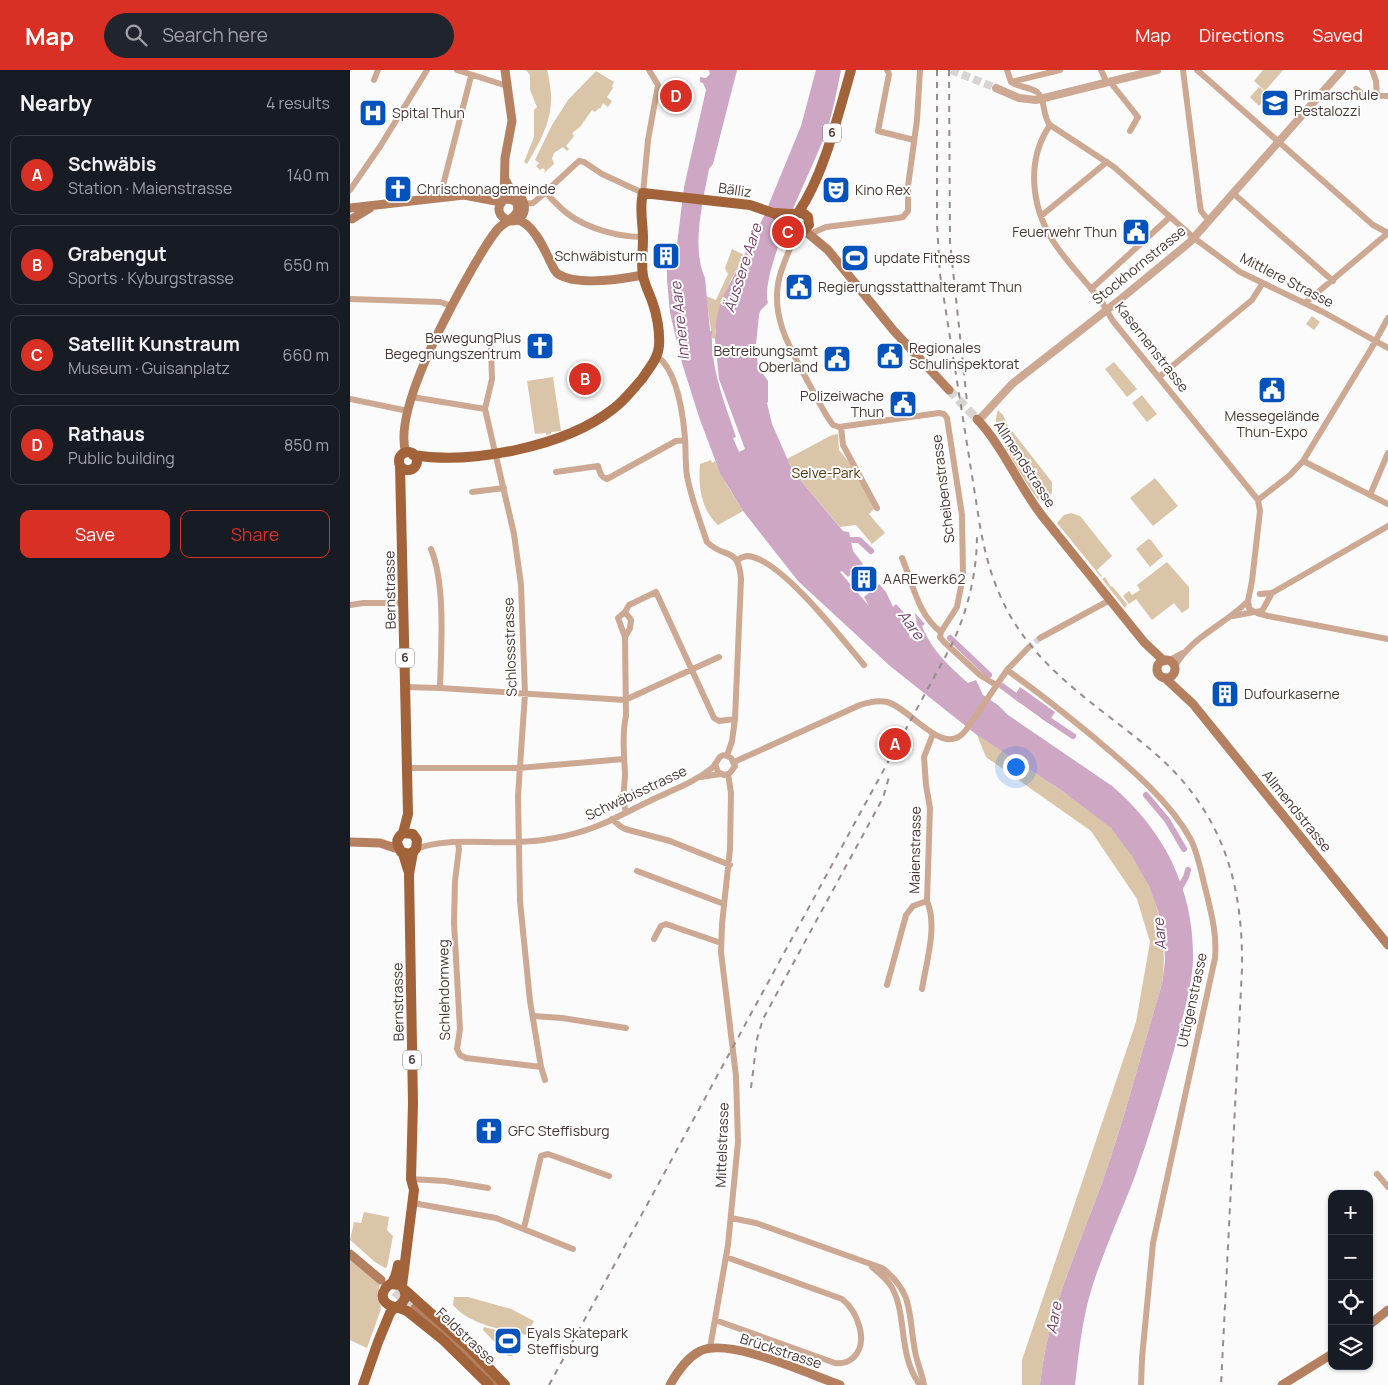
<!DOCTYPE html>
<html lang="en">
<head>
<meta charset="utf-8">
<style>
  :root { --surface:#171b24; --page:#20242c; --text:#f1f3f6; --muted:#9ea1a6; --line:#363941; --accent:#d93025 }
  body { margin:0; font-family:Manrope,sans-serif; background:var(--page); color:var(--text) }
  .controls { position:absolute; right:15px; bottom:15px; display:grid; overflow:hidden; border-radius:10px; box-shadow:0 1px 4px #0004 }
  .controls button { width:45px; height:45px; display:grid; place-items:center; padding:0; border:0; border-bottom:1px solid var(--line); background:var(--surface); color:var(--text); font:25px sans-serif }
  .you { position:absolute; left:665px; top:696px; width:18px; height:18px; margin:-12px; border:4px solid #fff; border-radius:50%; background:#1a73e8; box-shadow:0 0 0 8px #1a73e833 }
  .badge { display:grid; place-items:center; width:32px; height:32px; border-radius:50%; background:var(--accent); color:#fff; font-size:16px; font-weight:700 }
  .pin { position:absolute; translate:-50% -50%; border:2px solid #fff; box-shadow:0 1px 5px #0006 }
  .list { margin:0; padding:0; list-style:none }
  h2 { display:flex; justify-content:space-between; align-items:center; height:65px; margin:0; padding:0 20px; font-size:21px }
  h2 small { font-size:16px; font-weight:400; color:var(--muted) }
  .list li { display:grid; grid-template-columns:32px 1fr auto; gap:15px; align-items:center; box-sizing:border-box; height:80px; margin:0 10px 10px; padding:0 10px; border:1px solid var(--line); border-radius:10px }
  .list b { display:block; font-size:19px; white-space:nowrap }
  .list p { margin:0; font-size:16px; white-space:nowrap; color:var(--muted) }
  .list em { font-size:16px; font-style:normal; color:var(--muted) }
  .actions { display:flex; gap:10px; padding:15px 20px }
  .actions a { flex:1; padding:11px 0; border:1px solid var(--accent); border-radius:10px; text-align:center; font-size:18px; color:var(--accent) }
  .actions .main { background:var(--accent); color:#fff }
  .icon { flex:none; width:28px; height:28px; fill:none; stroke:currentColor; stroke-width:2; stroke-linecap:round; stroke-linejoin:round }
  .map { position:relative; flex:none; width:1038px; height:1315px; overflow:hidden }
  header { display:flex; align-items:center; gap:30px; box-sizing:border-box; height:70px; padding:0 25px; background:var(--accent); color:#fff }
  header strong { font-size:24px }
  nav { display:flex; gap:28px; margin-inline-start:auto; font-size:18px }
  .search { width:350px; height:45px; background:var(--page); display:flex; align-items:center; gap:12px; box-sizing:border-box; padding:0 18px; border-radius:28px; color:var(--muted); font-size:19px }
  main { display:flex }
  aside { flex:1; background:var(--surface) }
  .map>svg:first-child { display:block }
  .green { fill:#dac5a9 }
  .water { fill:#cda7c3 }
  .lines { fill:none; stroke-linecap:round; stroke-linejoin:round }
  .canal { stroke:#cda7c3; stroke-width:6 }
  .minor-tunnel { stroke:#d7d4d3; stroke-width:6; stroke-dasharray:6 3; stroke-linecap:butt }
  .tertiary-tunnel { stroke:#d7d4d3; stroke-width:8; stroke-dasharray:8 4; stroke-linecap:butt }
  .secondary-tunnel { stroke:#d7d4d3; stroke-width:9; stroke-dasharray:9 4.5; stroke-linecap:butt }
  .minor { stroke:#cda893; stroke-width:6 }
  .tertiary { stroke:#cda893; stroke-width:8 }
  .secondary { stroke:#b58060; stroke-width:9 }
  .primary { stroke:#a2623a; stroke-width:10 }
  .rail { stroke:#968c8b; stroke-width:2; stroke-dasharray:6 6; stroke-linecap:butt }
  .labels { text-anchor:middle; stroke-width:4; stroke-linejoin:round; paint-order:stroke }
  .shield { fill:#fff; stroke:#7e7271; stroke-width:1 }
  .shield-label { font-size:12px; font-weight:bold; fill:#473634 }
  .poi-label { font-size:14px; fill:#473634; stroke:#fff; text-anchor:start }
  .street-label { font-size:14px; fill:#473634; stroke:#fff }
  .park-label { font-size:14px; fill:#503607; stroke:#fff }
  .water-label { font-size:15px; font-style:italic; fill:#75436a; stroke:#fff }
</style>
</head>
<body>
<header>
<strong>Map</strong>
<div class="search"><svg class="icon" aria-label="search" viewBox="0 0 24 24"><circle cx="10" cy="10" r="6"/><path d="M15 15l6 6"/></svg>Search here</div>
<nav><a>Map</a><a>Directions</a><a>Saved</a></nav>
</header>
<main>
<aside>
<h2>Nearby<small>4 results</small></h2>
<ul class="list">
<li><span class="badge">A</span><div><b>Schwäbis</b><p>Station · Maienstrasse</p></div><em>140 m</em></li>
<li><span class="badge">B</span><div><b>Grabengut</b><p>Sports · Kyburgstrasse</p></div><em>650 m</em></li>
<li><span class="badge">C</span><div><b>Satellit Kunstraum</b><p>Museum · Guisanplatz</p></div><em>660 m</em></li>
<li><span class="badge">D</span><div><b>Rathaus</b><p>Public building</p></div><em>850 m</em></li>
</ul>
<div class="actions"><a class="main">Save</a><a>Share</a></div>
</aside>
<div class="map">
<svg width="1038" height="1315" viewBox="0 0 1038 1315">
  <rect width="100%" height="100%" fill="#fbfbfb"/>
  <!-- green -->
  <path class="green" d="M176 0H197C199 6 199 9 200 15 205 45 192 69 177 94L174 92 184 67V40L187 37 180 20V5Z
    M913 0H933L915 21 904 11Z
    M246 1 264 12 262 16 263 18 257 27 262 31 258 37 253 33 250 39 249 38 245 42 242 40 230 57 222 63 224 66 216 76 219 79 217 81 213 77 204 83 202 88 204 94 194 103 195 100 193 98 190 100 186 96 189 93 185 90 202 55 218 30Z
    M909 17 919 25 909 36 900 27Z
    M382 179 394 185 380 212 365 261V269L362 268 356 226 366 230 378 204 375 198Z
    M962 246 970 252 964 260 956 254Z
    M764 292 787 319 777 327 755 299Z
    M203 307 211 361 201 362V364L196 365V363L185 364 177 311Z
    M792 325 807 344 797 352 782 333Z
    M648 340 653 345 658 356 702 412V423L692 433C681 424 652 373 647 359 645 353 646 346 648 340Z
    M488 364 489 380 504 398 525 438 519 444 535 463 522 474 506 455 490 457 446 405 437 389 482 365Z
    M361 390 362 393 365 391 377 415 393 441 368 455C351 440 348 415 350 394Z
    M805 408 828 436 803 456 780 428Z
    M721 443 730 446 762 486 747 500 752 506 751 507 707 453 714 445Z
    M798 469 801 470 813 486 800 497 786 479Z
    M817 492 839 517V538L832 543 824 533 802 550 786 529 779 534 773 526 779 521 782 525 790 520 787 515Z
    M755 507 761 517 762 516 777 534 775 538 752 509Z
    M627 665C654 682 680 700 707 718 725 730 747 742 762 759 801 802 820 856 812 914 792 979 776 1045 753 1110 729 1177 697 1243 690 1315H672V1290L786 952 800 872 787 829 741 761 636 687Z
    M14 1142 39 1147 37 1160 43 1166 37 1197 35 1198 25 1192 0 1170 4 1152 11 1153Z
    M0 1189 30 1214 27 1228 30 1232 31 1239 17 1278 0 1270Z
    M104 1227H118L161 1239 184 1251 176 1265C151 1259 120 1255 103 1235Z
    M134 1257 170 1266 171 1270 162 1286H158L133 1260Z"/>
  <!-- water -->
  <path class="water" d="M359 0H387L363 94 359 99C353 131 341 177 355 208L360 261H362C360 298 375 333 386 367L383 368 389 382 395 379 369 309 365 269 366 251 371 231 414 146 451 56 466 0H491C487 20 483 41 477 60 464 97 409 200 418 233L410 241 409 245 406 274 408 297 418 311V332L417 333 422 354 440 395 446 405 493 461 499 462 503 481 513 494 498 507 492 501 490 502 519 536 514 527 529 514 536 522 543 537 546 534 555 544 560 569 561 567H569L565 543 575 554 572 556C581 580 600 597 618 613L626 610 633 625 648 635 658 645 762 716C814 760 844 820 843 888 843 913 831 954 824 980 812 1022 800 1064 785 1106 772 1140 757 1173 745 1208 733 1242 729 1279 725 1315H690C697 1243 729 1177 753 1110 776 1045 792 979 812 914L815 891 814 869 808 841 799 816 782 786 761 758 715 723 627 665 540 596 448 511 393 441 370 403 349 347 332 293 320 243 317 210V197L325 191 334 117 356 20 353 13 350 12V7L356 8 360 4Z
    M670 617 705 642 698 653 663 628Z"/>
  <g class="lines">
    <!-- canal -->
    <path class="canal" d="M500 470H509L521 481
      M600 568 639 605
      M652 616 671 630
      M693 646 723 666
      M796 725 817 750 834 779
      M827 823 836 807 838 800"/>
    <!-- minor-tunnel -->
    <path class="minor-tunnel" d="M678 578 690 568"/>
    <!-- tertiary-tunnel -->
    <path class="tertiary-tunnel" d="M601 0 646 18"/>
    <!-- secondary-tunnel -->
    <path class="secondary-tunnel" d="M599 320 627 349
      M34 1213 65 1238"/>
    <!-- minor -->
    <path class="minor" d="M107 0 157 16
      M537 0 539 4 528 61 564 70
      M657 0 661 12C668 17 680 17 687 22 696 29 692 46 700 55L764 97 844 168 890 202 973 242 1038 278
      M751 0 757 13
      M833 0 850 135 851 141 859 151
      M847 0 1023 155 1038 163
      M1022 0 1026 11 1027 26
      M24 10 28 0
      M661 12 710 0
      M761 13 788 47 780 61
      M1006 19 1014 25 1038 26
      M700 55C676 90 681 136 703 171 717 193 736 211 751 231 756 238 759 245 763 251L908 430 910 441 902 511 898 531 899 538 904 542 912 541 922 523
      M0 120 31 75 77 0
      M195 122C203 130 210 138 218 144 238 159 269 167 293 167
      M884 124 983 211
      M90 127 121 6
      M174 134 183 133 189 128 229 91 234 92 252 104 293 123 298 70 308 15 299 0
      M691 146 757 92
      M448 160C441 178 431 195 428 214 422 251 442 281 458 312 466 326 473 342 483 355L489 357 589 343 594 344 597 348 612 445 613 506 607 537 591 562 590 567 594 572 630 605 646 615
      M460 164 476 157 548 148 553 147 558 141V116L567 50 570 0
      M741 219 820 147
      M0 229 90 232 102 236
      M955 233 1038 163
      M141 278 142 309 135 339 164 464 171 515 175 624 168 726 170 831 180 931 191 997 195 1010
      M307 286C327 301 333 344 335 368 336 381 335 394 337 406 341 428 350 451 357 472 375 490 388 475 391 509L385 649 382 671 377 686
      M809 307 902 230 912 214
      M62 327 135 339
      M0 329 58 341
      M491 357 493 375 527 438
      M953 391 1038 434
      M206 402 248 396C250 402 250 407 257 409L326 371 335 370
      M122 422 154 418
      M1020 425 1038 383
      M908 430 940 405 953 391 1021 279 1038 248
      M81 479C96 515 91 579 90 618
      M552 488C563 514 568 545 591 562
      M387 490C391 488 394 486 398 486 431 489 492 569 514 595
      M910 524 922 523 1038 456
      M0 535 13 533H54
      M275 542 279 535 306 522 364 648 369 651 385 649
      M907 543 918 546 1038 569
      M883 546 904 542
      M275 567 280 558 281 550 275 542 268 548 275 567 276 646C272 664 274 684 275 703 275 716 271 729 276 742
      M690 568 760 530
      M818 591 833 583
      M824 598C840 567 875 555 898 531
      M657 600C688 622 718 646 747 670 780 698 820 731 841 770 849 786 852 807 857 825 862 846 867 866 865 888L803 1173 792 1288 791 1315
      M55 617 90 618 275 630 369 587
      M384 692 510 635C519 632 528 630 537 632 561 638 594 690 616 660L657 600 678 578
      M57 698H169L274 689
      M351 707 370 704
      M262 749 270 756 275 759 320 771 380 795
      M108 773 109 779 105 811 104 853 110 959 107 979 110 985 116 988 191 997
      M66 779C96 767 137 774 168 772 198 771 230 764 257 752 274 744 291 735 308 727 327 718 346 711 362 698 369 692 368 680 381 688L385 696 380 703 374 705 368 702 365 694
      M287 801 374 834
      M304 869 311 856 316 854 371 873
      M537 915 556 845 563 836 577 831 580 738 576 715 574 687 583 664
      M572 919C576 893 588 856 577 831
      M183 946 212 948 276 958
      M1027 1104 1038 1117
      M61 1109 95 1111 138 1118
      M63 1133 146 1148 223 1179
      M381 1148 406 1153 532 1198C565 1223 558 1246 565 1281 567 1293 572 1303 574 1315
      M174 1158 191 1086 198 1084 259 1106
      M522 1197C529 1203 536 1208 541 1216 558 1244 547 1284 570 1315
      M365 1250 485 1293C492 1294 497 1293 503 1288 520 1272 507 1241 492 1229L376 1187
      M360 1278 378 1175 388 1072 386 1006 371 882 372 854 380 779 381 723 378 704"/>
    <!-- tertiary -->
    <path class="tertiary" d="M646 18 669 28 686 30 807 0
      M628 351 662 314 767 232 840 172 992 0"/>
    <!-- secondary -->
    <path class="secondary" d="M156 111 161 121 172 129 174 134
      M155 129C162 128 167 133 174 134 176 144 170 151 160 151 148 147 145 137 155 129Z
      M154 130 155 88 162 51 155 0
      M0 138 114 125 151 132
      M2 149 20 138
      M167 150C182 152 194 178 200 191 202 195 204 201 208 204 227 216 272 209 293 205
      M454 160 478 180 544 261 599 320
      M627 349C654 378 668 415 693 447L794 572 814 591
      M56 383C42 341 101 236 122 199 130 186 137 172 147 160 154 151 174 146 166 132
      M807 599a9 9 0 1 1 18 0a9 9 0 1 1-18 0Z
      M815 608 843 634 1038 875
      M0 772 30 773 48 779
      M0 1184 31 1210
      M65 1238 117 1283 147 1315
      M1019 1255 1038 1240
      M320 1315C327 1302 337 1288 350 1281 380 1267 458 1304 490 1315
      M932 1315 982 1284"/>
    <!-- primary -->
    <path class="primary" d="M426 143 440 144 453 143 458 147 459 155 454 160H448L443 156 442 148
      M448 143C474 105 488 45 501 0
      M49 391a9 9 0 1 1 18 0a9 9 0 1 1-18 0Z
      M63 385C122 395 216 376 263 339 274 331 283 319 292 309 299 298 308 289 309 276 310 262 307 244 302 231 299 223 295 215 293 206 291 194 293 181 293 168 293 153 289 138 293 123L400 135 423 143 442 154
      M50 395 58 744 53 763
      M51 782 60 784 66 779 67 770 63 764 53 763C43 771 48 776 53 784 55 789 56 795 58 800
      M41 1214 50 1215C58 1222 57 1231 47 1237 38 1237 28 1229 35 1219 37 1215 41 1215 43 1211 46 1206 47 1200 48 1195
      M52 1216 64 1120 61 1109 63 1033 59 804 63 782
      M55 1220 121 1279 155 1315
      M47 1237 57 1241 92 1269 139 1315
      M13 1315 28 1272 40 1243 45 1237"/>
    <!-- rail -->
    <path class="rail" d="M587 0V154L590 204 630 456C646 547 682 587 753 642 780 663 808 683 831 709 879 764 893 827 892 899L871 1315
      M599 0 600 172 617 332
      M401 1018 407 969 413 949 533 728 539 707
      M199 1315 600 578C617 544 627 504 627 465"/>
  </g>
  <!-- icons -->
  <defs>
    <symbol id="school-square" viewBox="-11 -11 22 22"><rect x="-9" y="-9" width="18" height="18" rx="4" fill="#0452bc" stroke="#fff"/><path d="M0-5L7-2L0 1L-7-2ZM-4 1L0 2.5L4 1V4Q0 6-4 4Z" fill="#fff"/></symbol>
    <symbol id="hospital-square" viewBox="-11 -11 22 22"><rect x="-9" y="-9" width="18" height="18" rx="4" fill="#0452bc" stroke="#fff"/><path d="M-5-5h3v3.5h4V-5h3V5h-3V1.5h-4V5h-3Z" fill="#fff"/></symbol>
    <symbol id="church-square" viewBox="-11 -11 22 22"><rect x="-9" y="-9" width="18" height="18" rx="4" fill="#0452bc" stroke="#fff"/><path d="M-1.2-6h2.4v3.5h3.3v2.4h-3.3V6h-2.4V-.1h-3.3v-2.4h3.3Z" fill="#fff"/></symbol>
    <symbol id="theatre-square" viewBox="-11 -11 22 22"><rect x="-9" y="-9" width="18" height="18" rx="4" fill="#0452bc" stroke="#fff"/><path d="M-5-5.5Q0-4 5-5.5V0Q5 5 0 6Q-5 5-5 0ZM-3.3-2.5H-1v1.5H-3.3ZM1-2.5H3.3v1.5H1ZM-2.8 1Q0 5.5 2.8 1Z" fill="#fff"/></symbol>
    <symbol id="civic-square" viewBox="-11 -11 22 22"><rect x="-9" y="-9" width="18" height="18" rx="4" fill="#0452bc" stroke="#fff"/><path d="M-.6-6.5H3V-4.5H.6V-3L4-1V1h2V6H-6V1h2V-1L-.6-3ZM-1.2 2.5V6h2.4V2.5Z" fill="#fff"/></symbol>
    <symbol id="building-square" viewBox="-11 -11 22 22"><rect x="-9" y="-9" width="18" height="18" rx="4" fill="#0452bc" stroke="#fff"/><path d="M-4-6H4V6H1V3H-1V6H-4ZM-2.5-4.3h1.7v1.8h-1.7ZM.8-4.3h1.7v1.8H.8ZM-2.5-1h1.7V.8h-1.7ZM.8-1h1.7V.8H.8Z" fill="#fff"/></symbol>
    <symbol id="stadium-square" viewBox="-11 -11 22 22"><rect x="-9" y="-9" width="18" height="18" rx="4" fill="#0452bc" stroke="#fff"/><path d="M0-5a6.5 5 0 1 0 0 10a6.5 5 0 1 0 0-10ZM-3.5-1.8h7v3.6h-7Z" fill="#fff"/></symbol>
  </defs>
  <g fill-rule="evenodd">
    <use href="#school-square" x="909" y="17" width="32" height="32"/>
    <use href="#hospital-square" x="7" y="27" width="32" height="32"/>
    <use href="#church-square" x="32" y="103" width="32" height="32"/>
    <use href="#theatre-square" x="470" y="104" width="32" height="32"/>
    <use href="#civic-square" x="770" y="146" width="32" height="32"/>
    <use href="#building-square" x="300" y="170" width="32" height="32"/>
    <use href="#stadium-square" x="489" y="172" width="32" height="32"/>
    <use href="#civic-square" x="433" y="201" width="32" height="32"/>
    <use href="#church-square" x="174" y="260" width="32" height="32"/>
    <use href="#civic-square" x="524" y="270" width="32" height="32"/>
    <use href="#civic-square" x="471" y="273" width="32" height="32"/>
    <use href="#civic-square" x="906" y="304" width="32" height="32"/>
    <use href="#civic-square" x="537" y="318" width="32" height="32"/>
    <use href="#building-square" x="498" y="493" width="32" height="32"/>
    <use href="#building-square" x="859" y="608" width="32" height="32"/>
    <use href="#church-square" x="123" y="1045" width="32" height="32"/>
    <use href="#stadium-square" x="142" y="1255" width="32" height="32"/>
  </g>
  <g class="labels">
    <!-- shield labels -->
    <g class="shield">
      <rect x="473" y="53.5" width="18" height="19" rx="4"/>
      <rect x="46" y="578.5" width="18" height="19" rx="4"/>
      <rect x="53" y="980.5" width="18" height="19" rx="4"/>
    </g>
    <g class="shield-label">
      <text x="482" y="67">6</text>
      <text x="55" y="592">6</text>
      <text x="62" y="994">6</text>
    </g>
    <!-- poi labels -->
    <g class="poi-label">
      <text x="944" y="30">Primarschule<tspan x="944" dy="16">Pestalozzi</tspan></text>
      <text x="42" y="48">Spital Thun</text>
      <text x="67" y="124">Chrischonagemeinde</text>
      <text x="505" y="125">Kino Rex</text>
      <text x="767" y="167" text-anchor="end">Feuerwehr Thun</text>
      <text x="297" y="191" text-anchor="end">Schwäbisturm</text>
      <text x="524" y="193">update Fitness</text>
      <text x="468" y="222">Regierungsstatthalteramt Thun</text>
      <text x="171" y="273" text-anchor="end">BewegungPlus<tspan x="171" dy="16">Begegnungszentrum</tspan></text>
      <text x="559" y="283">Regionales<tspan x="559" dy="16">Schulinspektorat</tspan></text>
      <text x="468" y="286" text-anchor="end">Betreibungsamt<tspan x="468" dy="16">Oberland</tspan></text>
      <text x="534" y="331" text-anchor="end">Polizeiwache<tspan x="534" dy="16">Thun</tspan></text>
      <text x="922" y="351" text-anchor="middle">Messegelände<tspan x="922" dy="16">Thun-Expo</tspan></text>
      <text x="533" y="514">AAREwerk62</text>
      <text x="894" y="629">Dufourkaserne</text>
      <text x="158" y="1066">GFC Steffisburg</text>
      <text x="177" y="1268">Eyals Skatepark<tspan x="177" dy="16">Steffisburg</tspan></text>
    </g>
    <!-- street labels -->
    <g class="street-label">
      <text transform="translate(385 120) rotate(8)" y="5">Bälliz</text>
      <text transform="translate(789 195) rotate(-39)" y="5">Stockhornstrasse</text>
      <text transform="translate(937 210) rotate(27)" y="5">Mittlere Strasse</text>
      <text transform="translate(802 277) rotate(52)" y="5">Kasernenstrasse</text>
      <text transform="translate(675 394) rotate(57)" y="5">Allmendstrasse</text>
      <text transform="translate(593 419) rotate(-97)" y="5">Scheibenstrasse</text>
      <text transform="translate(40 520) rotate(-91)" y="5">Bernstrasse</text>
      <text transform="translate(160 577) rotate(-92)" y="5">Schlossstrasse</text>
      <text transform="translate(286 723) rotate(-25)" y="5">Schwäbisstrasse</text>
      <text transform="translate(947 741) rotate(51)" y="5">Allmendstrasse</text>
      <text transform="translate(565 780) rotate(-89)" y="5">Maienstrasse</text>
      <text transform="translate(94 920) rotate(-91)" y="5">Schlehdornweg</text>
      <text transform="translate(842 930) rotate(-78)" y="5">Uttigenstrasse</text>
      <text transform="translate(48 932) rotate(-91)" y="5">Bernstrasse</text>
      <text transform="translate(372 1075) rotate(-88)" y="5">Mittelstrasse</text>
      <text transform="translate(116 1266) rotate(43)" y="5">Feldstrasse</text>
      <text transform="translate(431 1281) rotate(18)" y="5">Brückstrasse</text>
    </g>
    <!-- park labels -->
    <g class="park-label">
      <text x="476" y="408">Selve-Park</text>
    </g>
    <!-- water labels -->
    <g class="water-label">
      <text transform="translate(393 198) rotate(-72)" y="5">Äussere Aare</text>
      <text transform="translate(330 251) rotate(-96)" y="5">Innere Aare</text>
      <text transform="translate(561 555) rotate(54)" y="5">Aare</text>
      <text transform="translate(810 864) rotate(-95)" y="5">Aare</text>
      <text transform="translate(704 1248) rotate(-80)" y="5">Aare</text>
    </g>
  </g>
</svg>
<div class="controls">
<button>+</button>
<button>−</button>
<button><svg class="icon" aria-label="locate" viewBox="0 0 24 24"><circle cx="12" cy="12" r="6"/><path d="M12 2v4M12 18v4M2 12h4M18 12h4"/></svg></button>
<button><svg class="icon" aria-label="layers" viewBox="0 0 24 24"><path d="M12 4l9 5-9 5-9-5zM3 14l9 5 9-5"/></svg></button>
</div>
<div class="you"></div>
<div class="pin badge" style="left:545px;top:674px">A</div>
<div class="pin badge" style="left:235px;top:309px">B</div>
<div class="pin badge" style="left:438px;top:162px">C</div>
<div class="pin badge" style="left:326px;top:26px">D</div>
</div>
</main>
</body>
</html>
